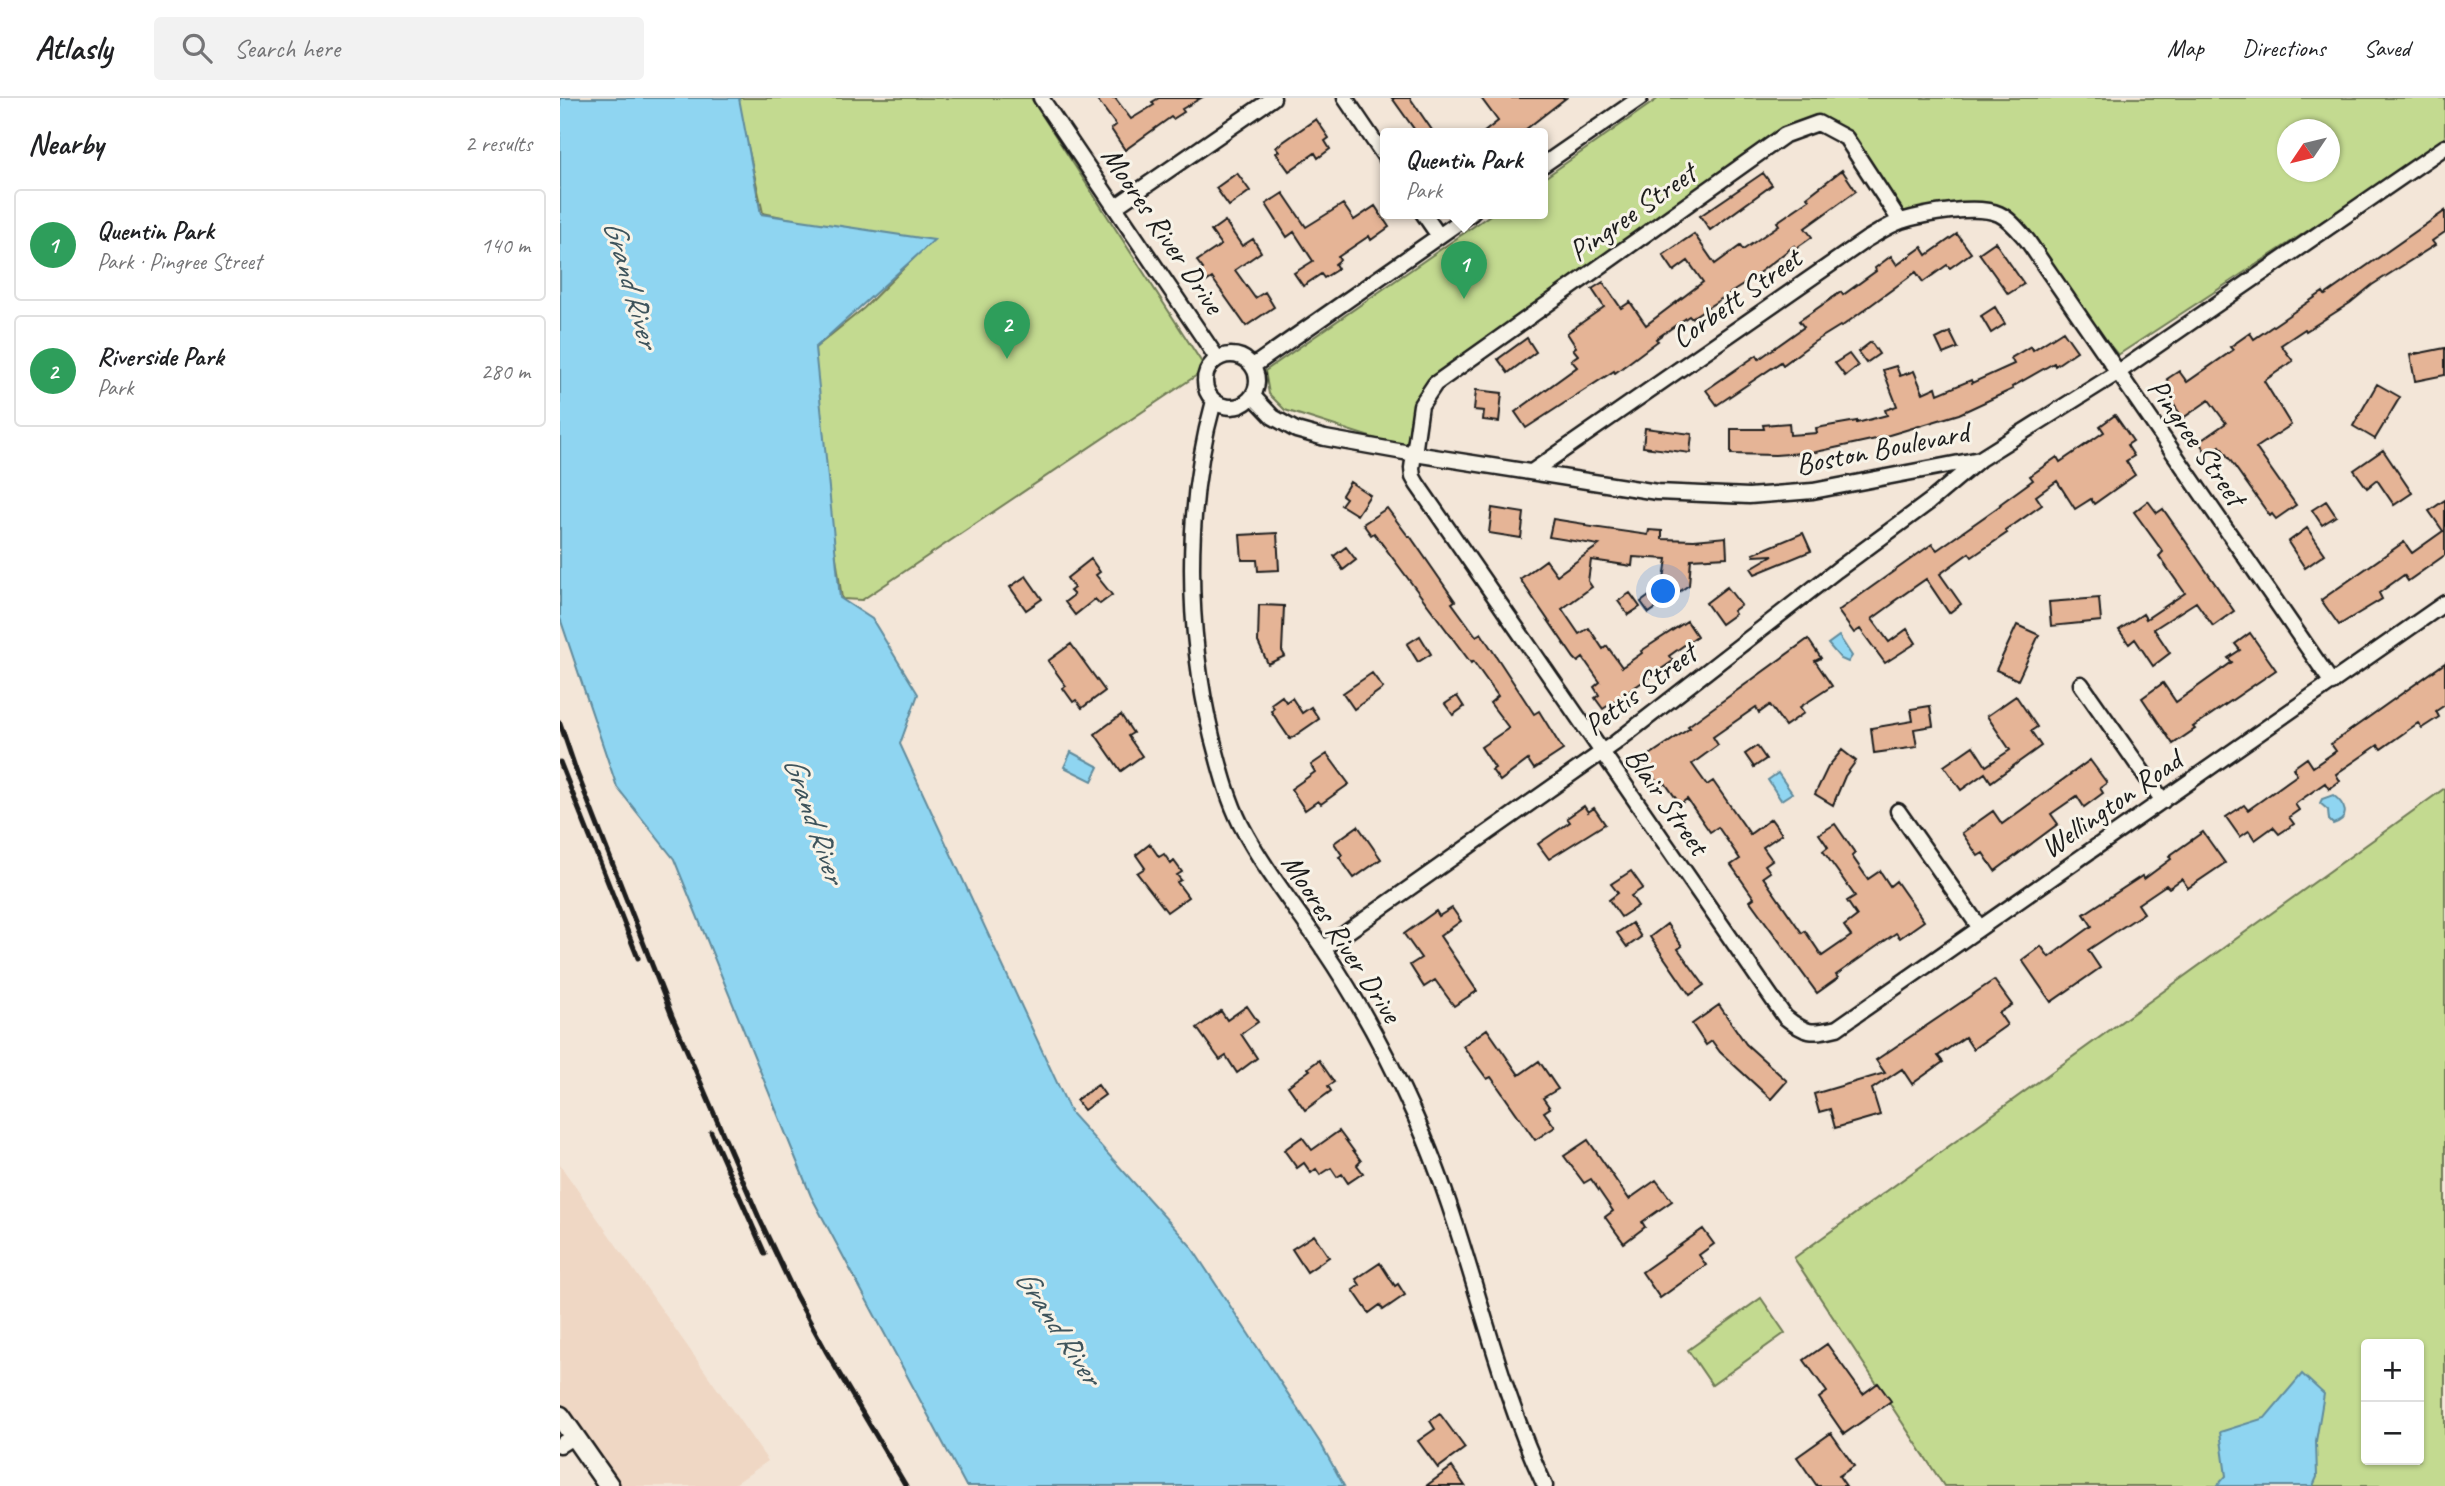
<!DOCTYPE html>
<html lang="en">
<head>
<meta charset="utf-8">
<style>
  :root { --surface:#fff; --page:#f2f2f2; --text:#202124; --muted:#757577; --line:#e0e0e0; --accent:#1f6fb2 }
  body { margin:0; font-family:Caveat,sans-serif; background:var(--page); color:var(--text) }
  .controls { position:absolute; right:21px; bottom:21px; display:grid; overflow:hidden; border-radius:7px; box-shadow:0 2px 5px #0004 }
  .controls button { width:63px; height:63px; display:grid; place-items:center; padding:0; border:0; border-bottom:2px solid var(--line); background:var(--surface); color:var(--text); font:35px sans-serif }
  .compass { position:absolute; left:1717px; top:21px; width:63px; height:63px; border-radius:50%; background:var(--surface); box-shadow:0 2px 5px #0004; rotate:235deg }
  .you { position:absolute; left:1104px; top:494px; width:24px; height:24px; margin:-18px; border:5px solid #fff; border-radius:50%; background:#1a73e8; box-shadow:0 0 0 10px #1a73e833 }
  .badge { display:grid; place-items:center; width:46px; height:46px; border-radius:50%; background:var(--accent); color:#fff; font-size:23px; font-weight:700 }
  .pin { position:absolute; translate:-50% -58px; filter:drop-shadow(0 2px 4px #0008) }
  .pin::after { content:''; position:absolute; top:37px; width:24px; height:21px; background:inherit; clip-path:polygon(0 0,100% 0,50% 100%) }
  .popup { position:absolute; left:820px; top:30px; width:168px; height:91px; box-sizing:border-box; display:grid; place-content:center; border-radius:7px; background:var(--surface); filter:drop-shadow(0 2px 5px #0005); font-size:23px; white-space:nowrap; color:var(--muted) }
  .popup b { font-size:26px; color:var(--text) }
  .popup::after { content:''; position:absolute; left:50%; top:100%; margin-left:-14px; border:14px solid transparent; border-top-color:var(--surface) }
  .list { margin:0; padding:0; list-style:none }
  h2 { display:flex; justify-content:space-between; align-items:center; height:91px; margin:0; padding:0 28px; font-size:30px }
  h2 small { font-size:23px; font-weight:400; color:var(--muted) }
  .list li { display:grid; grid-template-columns:46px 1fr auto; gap:21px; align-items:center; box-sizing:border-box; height:112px; margin:0 14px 14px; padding:0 14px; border:2px solid var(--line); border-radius:7px }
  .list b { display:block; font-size:26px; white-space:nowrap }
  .list p { margin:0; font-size:23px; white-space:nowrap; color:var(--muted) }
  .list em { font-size:23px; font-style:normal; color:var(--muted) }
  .icon { flex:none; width:38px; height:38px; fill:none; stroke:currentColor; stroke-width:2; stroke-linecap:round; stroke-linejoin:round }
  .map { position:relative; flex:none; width:1885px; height:1388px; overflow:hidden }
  header { display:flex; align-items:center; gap:42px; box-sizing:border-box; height:98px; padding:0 35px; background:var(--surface); border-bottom:2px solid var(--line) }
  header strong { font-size:33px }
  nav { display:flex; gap:38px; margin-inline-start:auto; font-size:24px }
  .search { width:490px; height:63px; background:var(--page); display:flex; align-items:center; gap:18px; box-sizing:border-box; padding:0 24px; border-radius:7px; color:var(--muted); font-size:26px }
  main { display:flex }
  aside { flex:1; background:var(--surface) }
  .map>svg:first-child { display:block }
  .built { fill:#efd7c4 }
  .green { fill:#c3da90; stroke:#707b56; stroke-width:2; fill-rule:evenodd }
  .water { fill:#8fd5f1; stroke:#618b9c; stroke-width:2 }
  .building { fill:#e5b496; stroke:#1c1c1c; stroke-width:2 }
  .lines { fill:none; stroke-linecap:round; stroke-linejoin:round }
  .street-casing { stroke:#1c1c1c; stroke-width:19 }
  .secondary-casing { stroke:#1c1c1c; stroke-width:24 }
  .street { stroke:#f7f3e8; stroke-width:14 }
  .secondary { stroke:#f7f3e8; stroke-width:19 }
  .rail { stroke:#1c1c1c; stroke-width:5 }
  .labels { text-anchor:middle; stroke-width:6; stroke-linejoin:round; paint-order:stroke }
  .street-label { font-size:30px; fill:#1c1c1c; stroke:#f7f3e8 }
  .water-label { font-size:32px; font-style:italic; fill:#3e545c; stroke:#f7f3e8 }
</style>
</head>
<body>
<header>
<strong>Atlasly</strong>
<div class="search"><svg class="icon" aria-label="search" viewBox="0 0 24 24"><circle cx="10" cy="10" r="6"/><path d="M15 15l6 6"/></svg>Search here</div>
<nav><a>Map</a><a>Directions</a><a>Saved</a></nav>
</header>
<main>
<aside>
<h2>Nearby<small>2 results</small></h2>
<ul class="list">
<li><span class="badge" style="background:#2e9e5b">1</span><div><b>Quentin Park</b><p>Park · Pingree Street</p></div><em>140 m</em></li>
<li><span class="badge" style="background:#2e9e5b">2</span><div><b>Riverside Park</b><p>Park</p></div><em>280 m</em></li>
</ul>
</aside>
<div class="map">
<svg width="1885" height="1388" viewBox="0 0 1885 1388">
  <rect width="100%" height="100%" fill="#f3e6d8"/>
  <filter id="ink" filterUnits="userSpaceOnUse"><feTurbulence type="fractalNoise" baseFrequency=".0143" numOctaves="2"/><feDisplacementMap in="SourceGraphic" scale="14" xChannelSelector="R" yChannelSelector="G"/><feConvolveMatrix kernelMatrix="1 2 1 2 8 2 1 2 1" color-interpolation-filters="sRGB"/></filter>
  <g filter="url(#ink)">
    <!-- built -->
    <path class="built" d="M0 1067 208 1363 172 1388H60L0 1302Z"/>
    <!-- green -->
    <path class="green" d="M177 0H471L646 271 302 502 282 501 260 348 255 250 304 210 368 146 284 132 203 115Z
      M1099 0H1885V43L1558 257 1464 144 1427 108 1375 107 1337 123 1279 36 1238 33 881 283 862 309 854 353 725 312 709 296 705 273 933 115H983V81ZM1728 32H1770V74H1728Z
      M1885 690V1388H1384L1234 1160ZM1806 1246H1859V1362H1806Z
      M1201 1200 1225 1235 1152 1287 1128 1252Z"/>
    <!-- water -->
    <path class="water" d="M0 0H179L201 116 374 142 255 250 280 500 312 521 358 596 340 646 511 1015 630 1147 761 1346 784 1388H406L251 1098 114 761 57 689 0 520Z
      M1279 538 1292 558 1288 564 1281 561 1268 546Z
      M511 654 539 669 532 683 504 669Z
      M1218 675 1232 695 1221 702 1208 682Z
      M1773 697C1785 706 1792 720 1773 726L1769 722 1768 712 1760 705 1762 701Z
      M1742 1276 1764 1296 1756 1343 1757 1379 1753 1388H1657L1666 1378 1660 1334 1705 1320Z"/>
    <!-- building -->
    <path class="building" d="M536 0H555L571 21 594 7 592 4 599 0H641L622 11 624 14 613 21 611 19 565 52 551 31 556 27Z
      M832 0H850L874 35H857Z
      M921 0H1006L961 35H923L938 23Z
      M756 21 769 40 765 43 770 51 758 60 755 55 729 73 716 55 719 53 716 49Z
      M1282 72 1296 93 1245 130 1252 139 1235 151 1234 148 1183 187 1131 220 1129 218 1096 241 1098 243 1055 275 1054 273 966 330 955 314 1017 269 1011 262 1018 257 1013 251 1016 249 1007 235 1044 209 1032 191 1043 184 1061 210 1070 204 1086 227 1143 184 1128 163 1114 173 1103 157 1134 136 1155 166 1180 148 1183 152 1219 127 1217 124 1249 102 1247 99Z
      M677 75 690 93 669 108 656 90Z
      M1203 75 1212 87 1150 132 1140 118Z
      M723 95 746 129 783 106 794 122 815 108 829 129 811 142 809 138 778 159 780 162 775 166 778 171 764 180 761 176 743 188 734 175 753 163 734 134 727 139 706 106Z
      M1885 113V134L1872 143 1875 147 1812 187 1790 205 1746 233 1745 231 1721 247 1733 263 1704 283 1731 327 1696 350 1736 407 1716 421 1712 416 1710 418 1660 348 1648 357 1639 344 1666 325 1649 302 1623 320 1605 294 1612 289 1607 281 1619 273 1627 284 1673 252 1670 249 1690 235 1694 241 1763 194 1765 197Z
      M665 123 682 148 693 141 701 154 675 172 695 200 705 194 714 209 686 228 652 180 646 184 639 173 643 171 637 163 661 147 651 133Z
      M1397 136 1411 155 1390 170 1387 167 1363 184 1356 174 1281 229 1280 228 1254 244 1223 267 1221 264 1157 307 1146 292 1197 257 1199 261 1244 229 1239 223 1281 194 1283 197 1316 173 1315 170 1331 158 1337 167 1362 149 1367 157Z
      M1435 144 1464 186 1448 196 1419 155Z
      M1435 209 1445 226 1431 235 1421 218Z
      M1503 233 1517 253 1495 268 1494 265 1452 289 1453 291 1399 316 1316 341 1256 354 1215 357 1171 356V331H1204L1203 327 1229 325 1230 337 1257 335 1256 330 1297 323V325L1327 317 1325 312 1337 308 1323 272 1336 268 1340 278 1354 273 1363 295 1376 289 1378 296 1411 282 1412 285 1454 266 1451 260 1471 248 1473 252Z
      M1390 234 1398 250 1383 256 1376 241Z
      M967 240 976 254 948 275 938 261Z
      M1311 244 1319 256 1306 265 1298 254Z
      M1885 250V277L1855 283 1850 257Z
      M1289 256 1298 268 1285 278 1275 265Z
      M1817 286 1840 299 1815 341 1793 328Z
      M916 292 942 295 939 324 923 322 924 313 914 312Z
      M1555 317 1573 343 1567 347 1574 358 1566 363 1575 377 1534 406 1531 401 1515 411 1497 383 1476 398 1482 407 1445 433 1447 435 1412 459 1409 455 1380 476 1401 506 1389 515 1366 481 1333 504 1334 505 1312 521 1329 544 1347 531 1356 545 1325 565 1300 531 1294 535 1278 513 1372 446 1377 452 1441 407 1440 406 1473 382 1470 378 1497 359 1500 364 1544 334 1540 328Z
      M1085 330 1132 336 1130 355 1083 349Z
      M1823 352 1852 395 1834 407 1817 382 1807 390 1794 372Z
      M790 384 810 397 797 417 781 407 786 400 782 397Z
      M1885 402V457L1848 483 1844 477 1819 495 1822 501 1779 527 1761 502 1844 444 1852 455 1883 433 1869 413Z
      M1588 403 1597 415 1603 411 1674 513 1653 528 1636 504 1594 531 1610 555 1593 568 1575 541 1569 546 1559 532 1583 516 1586 521 1625 495 1599 458 1603 454 1574 414Z
      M1766 403 1776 418 1762 427 1752 412Z
      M827 410 848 438H850L895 503 892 505 916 538 921 535 974 616 979 613 1003 652 974 671 968 662 940 683 932 672 935 670 921 649 949 630 930 605 938 598 913 563 911 565 814 435 811 437 803 426Z
      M932 410 964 415 961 440 929 435Z
      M993 421 1025 426V428L1088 437 1089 432 1102 433V441L1134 442 1166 439 1167 459 1131 461 1129 487 1089 515 1081 504 1103 488 1107 461 1073 459 1072 468 1031 462 1028 483 1032 489 1002 511 1019 536 1029 530 1043 551 1047 548 1062 569 1082 555 1081 553 1127 523 1137 538 1109 558 1113 563 1043 611 1035 600 1039 597 1034 589 1040 584 1023 560 1018 564 1014 560 960 481 986 462 997 477 1039 447 989 439Z
      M1747 430 1765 456 1745 470 1728 444Z
      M717 435 719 472 698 473 697 462H682L680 437Z
      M1243 435 1251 453 1195 476 1191 470 1213 457 1194 458 1193 456Z
      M786 449 796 462 783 472 774 458Z
      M531 461 540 474 536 477 552 497 540 506 535 501 515 517 505 504 514 497 510 493 514 490 507 480Z
      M466 478 482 501 466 512 450 489Z
      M1167 489 1181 507 1173 513 1175 516 1161 526 1146 505Z
      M1070 495 1080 509 1068 517 1058 503Z
      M1539 500 1541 523 1491 528 1489 504Z
      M699 507 724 508 722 553 725 558 708 566 698 544Z
      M1457 527 1479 537 1458 582 1436 572Z
      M1690 535 1716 572 1633 629 1635 631 1613 646 1582 600 1603 585 1616 604 1672 564 1668 560 1680 552 1675 546Z
      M860 538 871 556 858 564 847 546Z
      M1248 541 1261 560 1255 563 1272 588 1240 609 1244 615 1225 628 1210 607 1199 615 1196 609 1153 639 1158 647 1132 666 1147 687 1153 683 1190 736 1211 721 1222 736 1203 749 1212 762 1205 767 1210 774 1203 779 1242 835 1245 833 1262 858 1291 838 1284 828 1297 818 1287 803 1295 798 1263 753 1268 749 1259 736 1275 726 1295 755 1292 758 1308 781 1320 773 1330 788 1336 783 1364 823 1340 840 1336 835 1276 877 1278 880 1257 895 1190 803 1194 800 1171 767 1180 761 1158 729 1150 734 1127 701 1120 706 1105 685 1100 689 1082 662 1130 630 1128 628Z
      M511 546 545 593 522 610 516 602 513 604 503 590 506 588 488 563Z
      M1885 565V607L1876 613 1879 619 1862 630 1858 625 1821 651 1818 647 1776 676 1780 683 1769 691 1765 685 1735 706 1739 712 1729 719 1734 726 1719 736 1713 729 1695 742 1689 733 1680 739 1666 719 1684 707 1688 712 1737 677 1733 670 1747 660 1753 669 1776 653 1771 646Z
      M812 575 823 590 794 611 783 595Z
      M722 598 726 604 732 600 742 615 751 609 759 621 730 641 711 613 714 610 711 606Z
      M897 598 904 609 893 617 885 606Z
      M1456 598 1477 629 1471 633 1481 648 1431 684 1425 675 1401 692 1384 668 1413 648 1426 668 1450 652 1427 618Z
      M1370 608 1373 628 1354 631 1357 649 1314 655 1311 630 1353 623 1351 611Z
      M561 617 573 635 568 638 582 658 561 673 535 636Z
      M1197 648 1206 661 1194 669 1185 656Z
      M1282 652 1296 663 1285 678 1273 707 1255 696 1268 669Z
      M767 656 789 686 761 706 758 703 745 712 731 691 755 674 751 667Z
      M1530 662 1547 685 1540 690 1543 695 1524 709 1517 698 1491 716 1498 726 1435 773 1423 755 1418 758 1402 735 1433 713 1442 726Z
      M1024 708 1028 714 1034 710 1045 726 989 761 978 746 1010 724 1007 720Z
      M798 728 821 761 794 780 779 759 782 757 774 745Z
      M1643 734 1665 765 1628 790 1622 781 1609 790 1606 787 1578 806 1584 815 1528 852 1540 870 1491 904 1462 862 1481 848 1489 859 1532 828 1524 816 1582 778 1584 781 1611 761 1609 758Z
      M590 746 599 759 604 756 611 766 614 763 622 774 617 777 621 782 617 784 628 799 607 814 577 775 585 770 576 757Z
      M1071 773 1083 790 1071 798 1078 808 1061 819 1049 802 1058 795 1051 786Z
      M892 810 901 823 880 838 917 893 894 908 875 882 864 889 850 867 861 860 844 836 876 813 879 818Z
      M1072 825 1081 839 1067 849 1057 835Z
      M1107 826 1122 848 1118 851 1144 887 1130 897 1090 839Z
      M1434 882 1452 907 1439 915 1447 927 1413 951 1405 939 1378 958 1383 964 1352 986 1342 971 1312 991 1320 1017 1275 1030 1270 1011 1259 1014 1254 996 1325 975 1316 962Z
      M1159 907 1186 946 1227 983 1211 1001 1160 954 1152 943 1146 947 1132 926Z
      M687 908 698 924 681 936 697 960 677 975 666 958 660 962 637 930 661 913 667 922Z
      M927 931 959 977 979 963 998 991 983 1000 990 1010 984 1014 995 1029 975 1042 931 979 927 981 903 948Z
      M759 962 774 984 768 988 771 993 745 1012 728 988 750 972 748 970Z
      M538 987 545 997 524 1012 516 1002Z
      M779 1033 801 1063 797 1067 803 1075 788 1085 782 1076 777 1079 771 1070 760 1077 756 1071 751 1075 744 1065 737 1070 724 1052 742 1039 752 1052Z
      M1028 1042 1069 1101 1096 1082 1112 1103 1082 1124 1085 1129 1064 1145 1045 1119 1053 1113 1031 1081 1024 1085 1004 1058Z
      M1143 1131 1154 1146 1139 1157 1146 1167 1100 1200 1082 1174Z
      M754 1137 769 1159 747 1174 732 1151Z
      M820 1165 835 1188 838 1186 845 1197 823 1212 820 1207 809 1215 793 1192 800 1187 796 1181Z
      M1267 1246 1303 1296 1318 1285 1331 1303 1284 1336 1259 1300 1267 1294 1244 1262Z
      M880 1316 905 1350 878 1370 858 1343 875 1331 870 1323Z
      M1271 1335 1294 1368 1279 1378 1286 1388H1257L1237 1359Z
      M892 1369 905 1388H866Z"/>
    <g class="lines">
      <defs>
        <path id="street" d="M481 0 657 260
          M785 0 825 59
          M983 67 1080 0
          M555 109 713 0
          M863 115 879 138
          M1340 123 1286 40 1258 25 1225 37 875 286 861 307 852 370 853 379 857 386 1225 919C1246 936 1251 936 1277 930L1885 505
          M645 283a26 26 0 1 1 52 0a26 26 0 1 1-52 0Z
          M693 268 912 115
          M693 298 713 319 736 332 765 340 855 356 1097 394 1189 398 1253 393 1420 361 1557 275 1885 49
          M654 303C624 409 626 532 652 639 660 669 667 699 681 727 704 771 735 809 762 849 798 902 829 960 855 1018 909 1138 929 1269 985 1388
          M973 373 1307 141C1318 135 1329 127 1341 123 1364 116 1417 106 1439 116 1450 121 1459 133 1467 142L1772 585
          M1521 586 1603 703
          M1338 713 1420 830
          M763 851 1055 645 1277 472 1369 404 1419 362
          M0 1347 14 1338"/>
        <path id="secondary" d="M0 1318 49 1388"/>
      </defs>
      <!-- street casing -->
      <use href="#street" class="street-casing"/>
      <!-- secondary casing -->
      <use href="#secondary" class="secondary-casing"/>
      <!-- street -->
      <use href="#street" class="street"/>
      <!-- secondary -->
      <use href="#secondary" class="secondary"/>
      <!-- rail -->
      <path class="rail" d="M0 625 17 675 112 918 200 1122 236 1198 267 1255 346 1388
        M0 664 78 860
        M151 1034 205 1156"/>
    </g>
  </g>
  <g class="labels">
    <!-- street labels -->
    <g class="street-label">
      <text transform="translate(1072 114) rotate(-35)" y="10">Pingree Street</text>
      <text transform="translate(603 132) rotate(56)" y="10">Moores River Drive</text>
      <text transform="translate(1176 200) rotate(-35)" y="10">Corbett Street</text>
      <text transform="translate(1637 344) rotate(55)" y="10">Pingree Street</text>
      <text transform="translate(1322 350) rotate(-11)" y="10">Boston Boulevard</text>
      <text transform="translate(1080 591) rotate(-37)" y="10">Pettis Street</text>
      <text transform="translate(1107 703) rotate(55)" y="10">Blair Street</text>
      <text transform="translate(1551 706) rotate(-35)" y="10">Wellington Road</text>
      <text transform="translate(782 840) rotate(57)" y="10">Moores River Drive</text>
    </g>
    <!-- water labels -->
    <g class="water-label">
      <text transform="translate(72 185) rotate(74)" y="11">Grand River</text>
      <text transform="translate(255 721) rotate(71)" y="11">Grand River</text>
      <text transform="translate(499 1228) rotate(57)" y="11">Grand River</text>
    </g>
  </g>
</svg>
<div class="controls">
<button>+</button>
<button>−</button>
</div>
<svg class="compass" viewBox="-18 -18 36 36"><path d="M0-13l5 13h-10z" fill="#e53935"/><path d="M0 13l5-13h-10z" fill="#757577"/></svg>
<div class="you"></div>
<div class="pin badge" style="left:904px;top:201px;background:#2e9e5b">1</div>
<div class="popup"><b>Quentin Park</b>Park</div>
<div class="pin badge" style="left:447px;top:261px;background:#2e9e5b">2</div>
</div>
</main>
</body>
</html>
